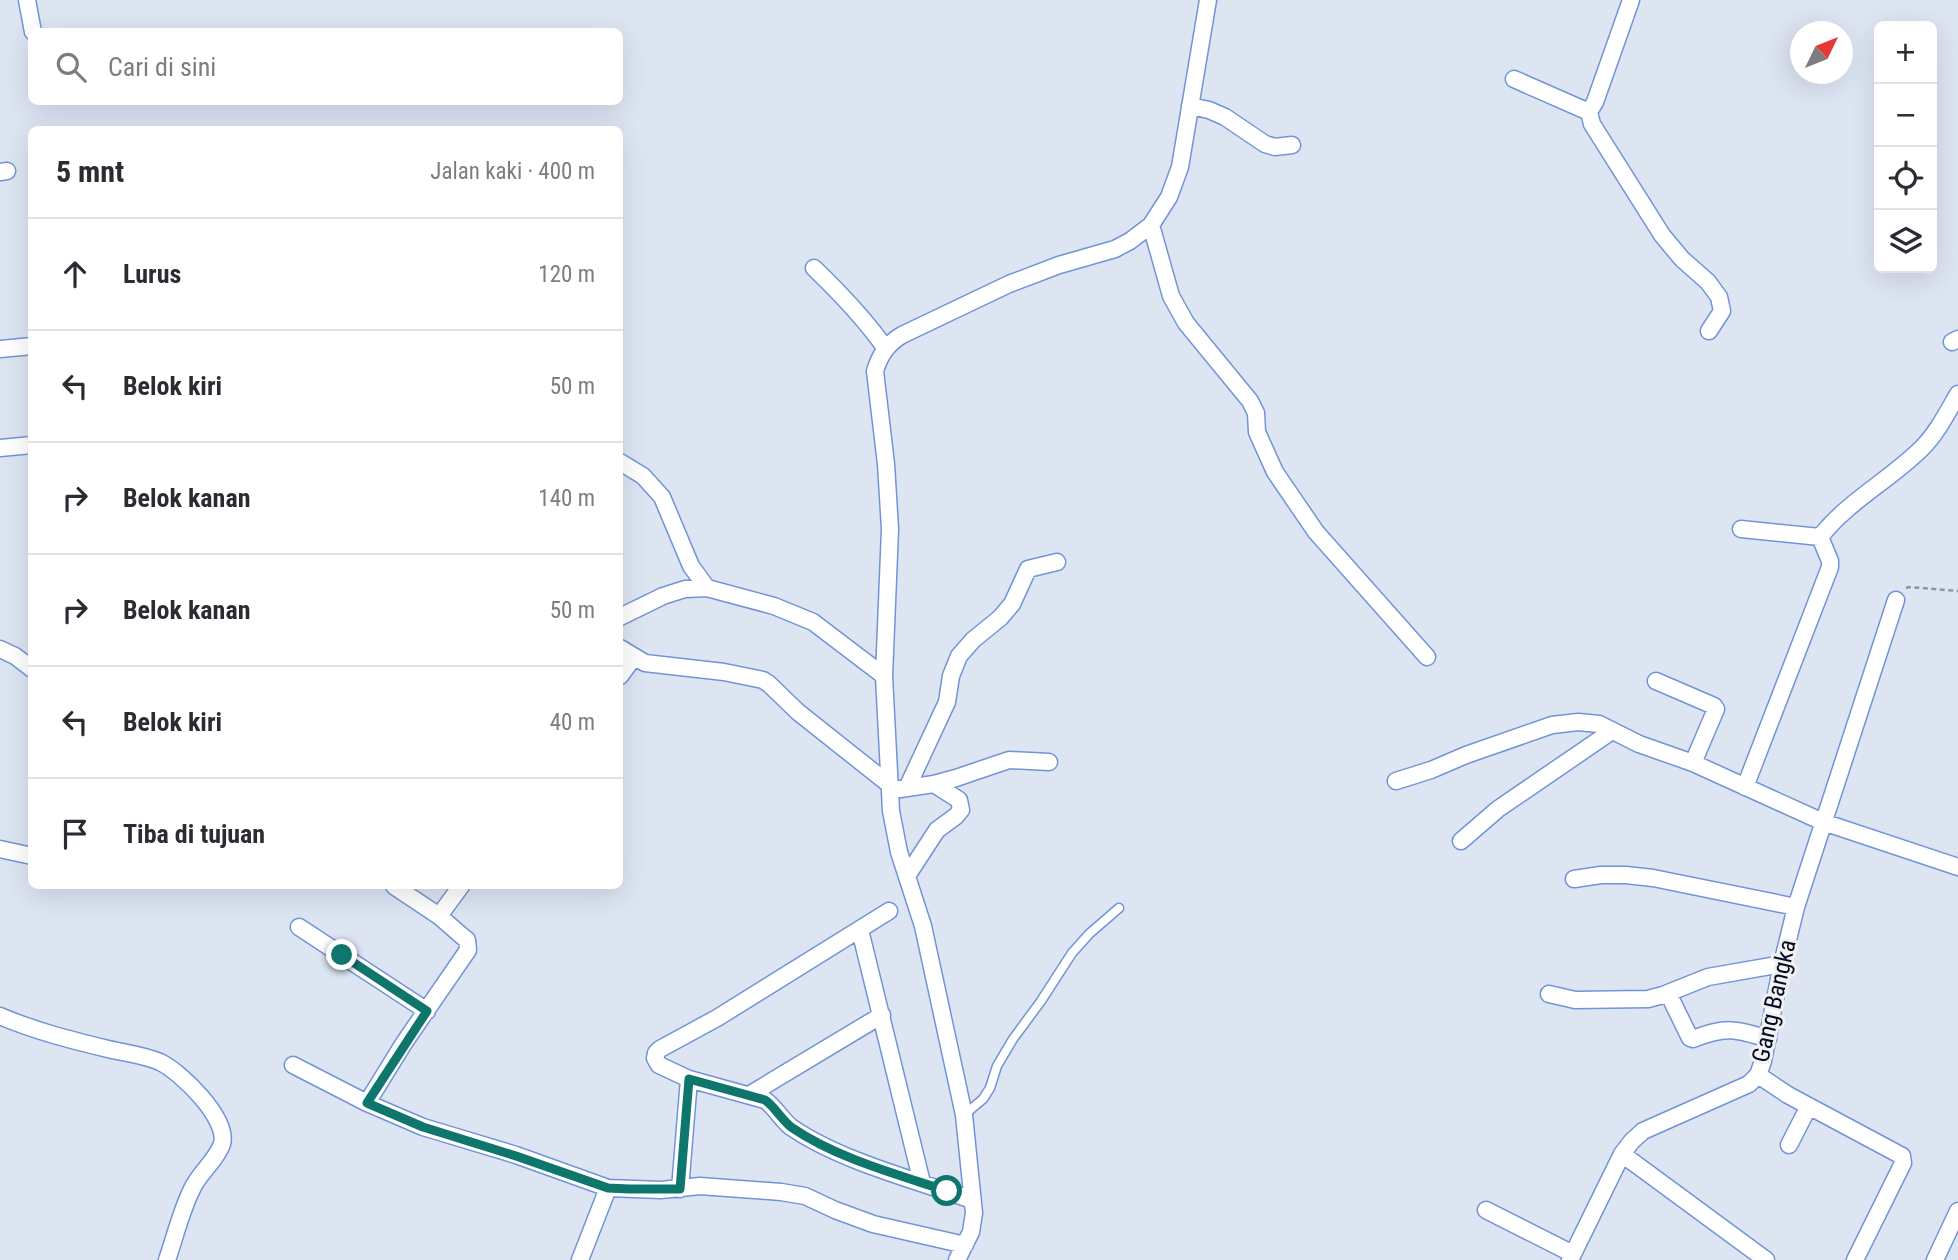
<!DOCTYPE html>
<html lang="id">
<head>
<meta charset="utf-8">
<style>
  :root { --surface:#fff; --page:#f2f2f3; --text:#2b2b33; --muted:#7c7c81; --line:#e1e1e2 }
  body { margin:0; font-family:"Roboto Condensed",sans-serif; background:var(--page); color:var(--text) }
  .controls { position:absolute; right:21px; top:21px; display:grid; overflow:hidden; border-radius:10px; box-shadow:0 7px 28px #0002 }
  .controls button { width:63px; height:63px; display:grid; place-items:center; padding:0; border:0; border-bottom:2px solid var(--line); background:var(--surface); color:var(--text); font:35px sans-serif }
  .compass { position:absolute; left:1790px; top:21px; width:63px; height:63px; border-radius:50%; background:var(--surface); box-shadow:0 7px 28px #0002; rotate:47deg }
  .stop { position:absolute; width:21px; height:21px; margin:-16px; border:5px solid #0f766e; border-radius:50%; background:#fff }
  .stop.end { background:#0f766e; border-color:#fff; box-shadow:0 2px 7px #0008 }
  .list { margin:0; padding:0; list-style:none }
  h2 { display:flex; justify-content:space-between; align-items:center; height:91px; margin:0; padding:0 28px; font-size:30px }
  h2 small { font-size:23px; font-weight:400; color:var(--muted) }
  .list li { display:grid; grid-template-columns:46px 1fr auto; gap:21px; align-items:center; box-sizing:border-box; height:112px; padding:0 28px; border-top:2px solid var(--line) }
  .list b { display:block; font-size:26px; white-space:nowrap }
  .list em { font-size:23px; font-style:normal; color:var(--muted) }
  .icon { flex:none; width:38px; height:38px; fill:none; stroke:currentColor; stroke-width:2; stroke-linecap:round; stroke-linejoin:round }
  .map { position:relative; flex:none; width:1958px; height:1260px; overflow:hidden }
  .search { position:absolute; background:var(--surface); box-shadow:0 7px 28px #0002; left:28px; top:28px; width:595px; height:77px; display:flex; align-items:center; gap:18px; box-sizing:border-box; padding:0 24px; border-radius:10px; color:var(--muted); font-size:26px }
  .panel { position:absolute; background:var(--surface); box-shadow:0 7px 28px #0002; left:28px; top:126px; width:595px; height:763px; border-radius:10px }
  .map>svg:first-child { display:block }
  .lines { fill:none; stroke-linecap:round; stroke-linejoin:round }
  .lane-casing { stroke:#7294d7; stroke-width:11 }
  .street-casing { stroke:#7294d7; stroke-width:19 }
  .path { stroke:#8c94a6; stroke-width:2.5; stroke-dasharray:5 3.5; stroke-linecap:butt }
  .lane { stroke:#fff; stroke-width:8 }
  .street { stroke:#fff; stroke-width:16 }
  .route { stroke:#0f766e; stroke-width:9 }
  .labels { text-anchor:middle; stroke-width:6; stroke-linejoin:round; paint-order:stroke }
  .street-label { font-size:24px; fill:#020a23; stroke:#f1f1f1 }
</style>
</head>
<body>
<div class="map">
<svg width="1958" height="1260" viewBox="0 0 1958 1260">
  <rect width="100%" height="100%" fill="#dde5f3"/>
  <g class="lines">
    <defs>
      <path id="lane" d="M964 1115 983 1099 990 1088 997 1066 1013 1039 1041 1001 1072 953 1089 934 1119 908"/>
      <path id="street" d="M27 0 33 32
        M1514 79 1589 112 1595 102 1631 0
        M1190 106 1209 110 1225 117 1265 144 1275 147 1292 145
        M1589 112 1592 124 1662 235 1682 259 1708 282 1719 297 1722 311 1709 331
        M0 172 7 171
        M1151 225 1171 296 1186 323 1250 401 1256 413 1257 432 1275 472 1316 532 1427 657
        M814 268C840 293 865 319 886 349
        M1952 342 1958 339
        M0 349 32 346
        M0 448 32 445
        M620 462 643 476 662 497 691 566 707 588
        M1741 529 1820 537
        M620 617 663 596 685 589 707 588 774 606 813 622 884 676
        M620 648 645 663 724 672 763 680 769 684 798 712 890 785
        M0 649 15 656 32 669
        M620 676 634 657
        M1656 681 1714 706 1716 709 1693 763
        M1396 781 1431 770 1466 755 1552 725 1578 722 1599 724 1639 744 1693 763 1823 822 1958 867
        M1745 787 1830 567V561L1820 537C1848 501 1890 480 1922 448 1937 433 1947 413 1958 394
        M907 788 947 702 951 676 959 656 973 640 1000 618 1012 604 1028 569 1057 562
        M900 789 934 784 956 778 1009 760 1049 762
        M1461 841 1498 809 1612 731
        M0 849 32 856
        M907 876 937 830 956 816 961 810 959 800 934 784
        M1574 879 1601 875H1626L1653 878 1796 907
        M889 911 717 1018 660 1049 656 1053 655 1058 659 1065 689 1079 765 1100C775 1107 781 1119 791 1127 840 1161 915 1180 972 1200
        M439 916 461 886
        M299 927 427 1011
        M860 930 922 1183
        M1668 993 1690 1038 1693 1039C1726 1026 1736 1029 1768 1039
        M1549 994 1575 1000 1648 999 1663 995 1708 977 1782 964
        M0 1016C35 1031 71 1040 108 1049 125 1053 144 1055 160 1062 181 1072 229 1119 222 1144 216 1161 199 1173 192 1189 181 1211 175 1237 167 1260
        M293 1065 367 1103 423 1127 516 1155 608 1188 661 1190 700 1186 781 1192 805 1196 835 1210 873 1224 965 1245
        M1758 1075 1788 1095 1902 1156 1903 1163 1855 1260
        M749 1095 882 1015
        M367 1103 404 1043 468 950 467 940 462 936 439 916 394 886
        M1789 1145 1809 1106
        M1622 1154 1766 1260
        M680 1189 689 1079
        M1486 1210 1573 1254
        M580 1260 608 1188
        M957 1260 971 1232 974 1213 964 1115 923 926 899 852 891 811 884 676 890 529 886 464 875 371C880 355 887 344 902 335L1009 284 1059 265 1115 249 1130 241 1151 225 1169 197 1180 167 1208 0
        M1570 1260 1622 1154 1632 1141 1643 1131 1749 1084 1758 1075 1763 1061 1782 964 1796 907 1896 600
        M1935 1260 1958 1211"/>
    </defs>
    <!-- lane casing -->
    <use href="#lane" class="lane-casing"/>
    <!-- street casing -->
    <use href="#street" class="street-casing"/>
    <!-- path -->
    <path class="path" d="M1906 588 1909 587 1958 591"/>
    <!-- lane -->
    <use href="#lane" class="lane"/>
    <!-- street -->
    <use href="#street" class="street"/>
  </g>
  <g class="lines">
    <!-- route -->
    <path class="route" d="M342 955 427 1011 367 1103 423 1127 516 1156 608 1188 629 1189H680L689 1079 765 1100C775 1107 781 1119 791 1127 836 1158 896 1174 947 1191"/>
  </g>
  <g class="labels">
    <!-- street labels -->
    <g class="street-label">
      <text transform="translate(1774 1001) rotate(-77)" y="8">Gang Bangka</text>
    </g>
  </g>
</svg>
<div class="controls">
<button>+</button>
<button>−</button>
<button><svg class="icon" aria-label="locate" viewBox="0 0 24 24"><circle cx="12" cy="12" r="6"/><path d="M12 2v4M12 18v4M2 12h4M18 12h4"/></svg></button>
<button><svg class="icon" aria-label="layers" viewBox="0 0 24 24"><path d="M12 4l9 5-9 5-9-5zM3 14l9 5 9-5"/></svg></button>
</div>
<svg class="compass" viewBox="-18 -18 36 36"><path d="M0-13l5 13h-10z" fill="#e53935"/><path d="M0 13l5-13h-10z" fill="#7c7c81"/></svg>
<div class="stop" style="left:947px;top:1191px"></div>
<div class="stop end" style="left:342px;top:955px"></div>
<div class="search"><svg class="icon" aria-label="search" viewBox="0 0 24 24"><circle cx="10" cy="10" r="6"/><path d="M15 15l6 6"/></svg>Cari di sini</div>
<section class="panel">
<h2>5 mnt<small>Jalan kaki · 400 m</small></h2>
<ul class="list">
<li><svg class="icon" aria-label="ahead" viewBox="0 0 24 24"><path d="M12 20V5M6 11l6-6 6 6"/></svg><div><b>Lurus</b></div><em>120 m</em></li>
<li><svg class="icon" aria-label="left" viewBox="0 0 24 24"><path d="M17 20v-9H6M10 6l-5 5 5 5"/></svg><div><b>Belok kiri</b></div><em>50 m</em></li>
<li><svg class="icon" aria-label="right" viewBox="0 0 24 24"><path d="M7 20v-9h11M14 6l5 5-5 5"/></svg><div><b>Belok kanan</b></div><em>140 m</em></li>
<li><svg class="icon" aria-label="right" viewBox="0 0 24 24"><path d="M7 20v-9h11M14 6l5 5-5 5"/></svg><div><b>Belok kanan</b></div><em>50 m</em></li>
<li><svg class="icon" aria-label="left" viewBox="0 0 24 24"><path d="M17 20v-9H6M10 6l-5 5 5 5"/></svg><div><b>Belok kiri</b></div><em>40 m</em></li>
<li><svg class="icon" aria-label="arrive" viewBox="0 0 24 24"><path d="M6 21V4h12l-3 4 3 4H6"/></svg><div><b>Tiba di tujuan</b></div></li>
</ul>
</section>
</div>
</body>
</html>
